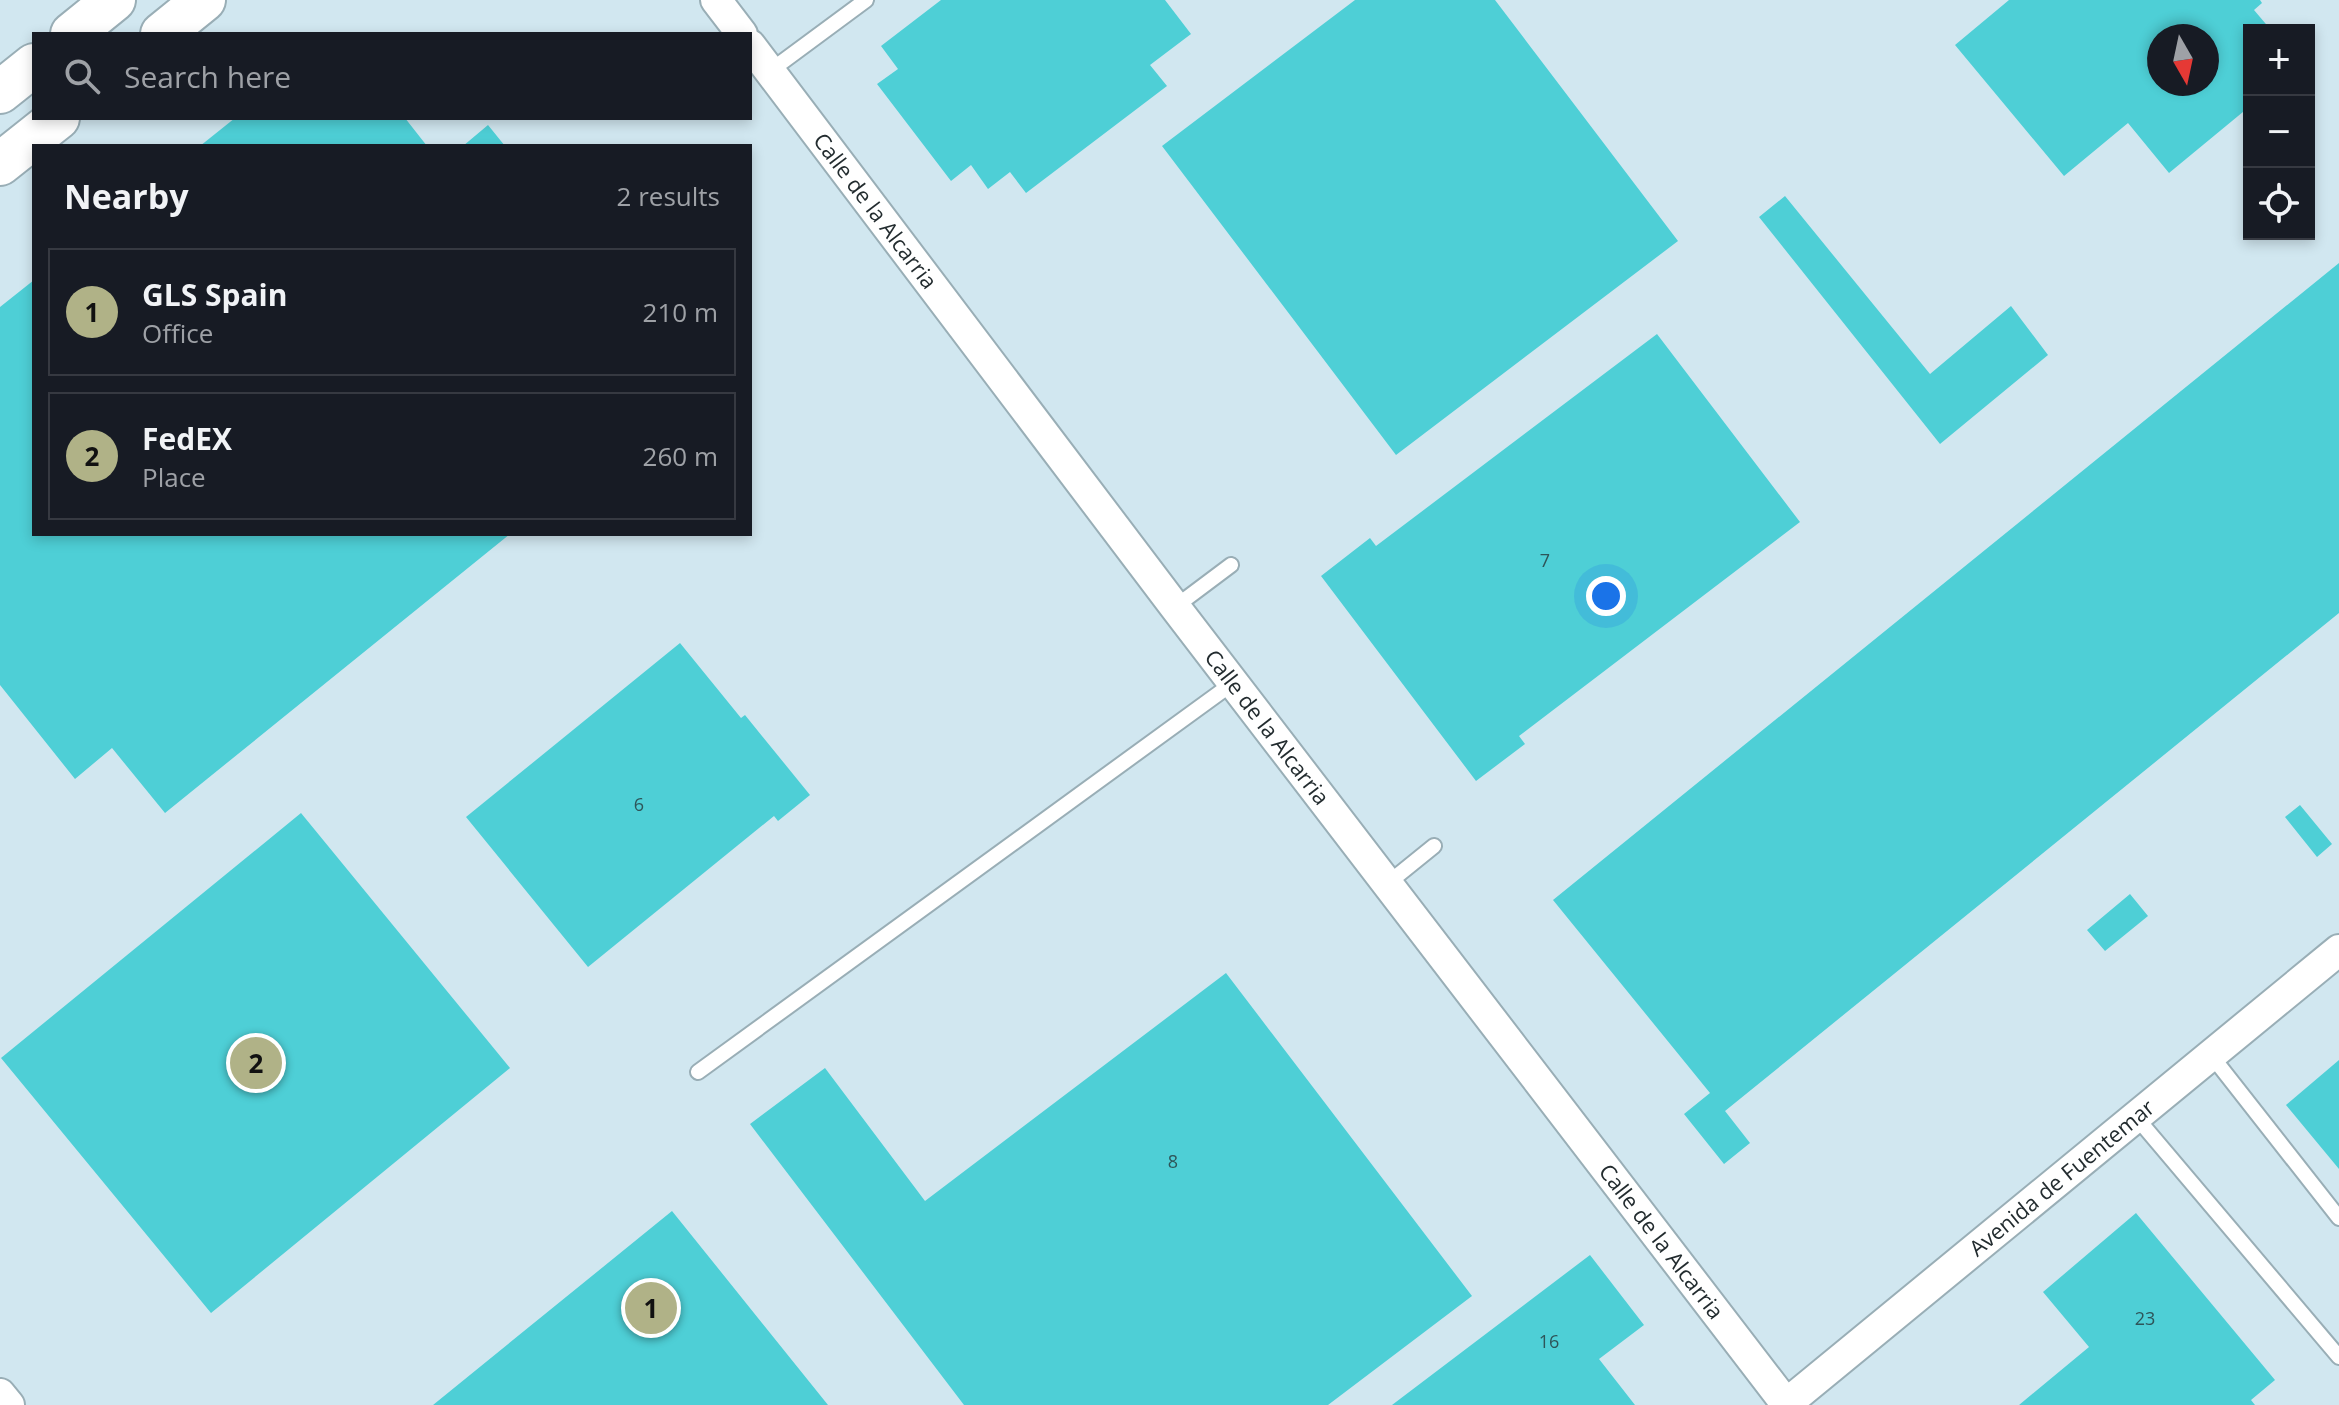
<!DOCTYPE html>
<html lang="en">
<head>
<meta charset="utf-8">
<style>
  :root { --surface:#171b24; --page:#20242c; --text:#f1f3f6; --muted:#9ea1a6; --line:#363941; --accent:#b0b287 }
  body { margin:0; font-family:"Open Sans",sans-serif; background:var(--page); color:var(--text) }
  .controls { position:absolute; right:24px; top:24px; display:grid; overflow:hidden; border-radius:0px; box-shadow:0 4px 12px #0003 }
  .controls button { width:72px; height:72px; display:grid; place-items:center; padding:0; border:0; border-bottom:2px solid var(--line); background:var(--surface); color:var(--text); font:40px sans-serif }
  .compass { position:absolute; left:2147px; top:24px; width:72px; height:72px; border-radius:50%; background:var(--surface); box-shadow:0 4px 12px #0003; rotate:171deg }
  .you { position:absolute; left:1606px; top:596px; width:28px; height:28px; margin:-20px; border:6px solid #fff; border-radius:50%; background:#1a73e8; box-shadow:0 0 0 12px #1a73e833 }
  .badge { display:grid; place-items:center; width:52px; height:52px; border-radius:50%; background:var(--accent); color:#111; font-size:26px; font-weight:700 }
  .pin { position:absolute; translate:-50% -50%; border:4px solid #fff; box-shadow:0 2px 8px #0006 }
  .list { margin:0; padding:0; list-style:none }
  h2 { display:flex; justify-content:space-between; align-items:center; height:104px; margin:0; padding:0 32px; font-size:34px }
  h2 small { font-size:26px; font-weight:400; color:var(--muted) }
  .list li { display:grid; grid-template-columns:52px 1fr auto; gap:24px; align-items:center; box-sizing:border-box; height:128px; margin:0 16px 16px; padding:0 16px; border:2px solid var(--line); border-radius:0px }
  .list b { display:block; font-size:30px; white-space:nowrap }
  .list p { margin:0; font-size:26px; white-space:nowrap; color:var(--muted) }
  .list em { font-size:26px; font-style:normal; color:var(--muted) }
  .icon { flex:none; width:44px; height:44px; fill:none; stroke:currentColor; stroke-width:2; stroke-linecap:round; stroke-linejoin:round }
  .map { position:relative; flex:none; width:2339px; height:1405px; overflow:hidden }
  .search { position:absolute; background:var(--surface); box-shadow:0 4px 12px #0003; left:32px; top:32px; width:720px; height:88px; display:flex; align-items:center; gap:20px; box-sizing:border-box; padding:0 28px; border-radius:0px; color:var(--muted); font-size:30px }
  .panel { position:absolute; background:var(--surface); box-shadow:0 4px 12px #0003; left:32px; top:144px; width:720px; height:392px; border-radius:0px }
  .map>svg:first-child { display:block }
  .building { fill:#4ecfd6; fill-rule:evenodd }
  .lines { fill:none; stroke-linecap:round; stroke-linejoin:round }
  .service-casing { stroke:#99aeb6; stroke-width:18 }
  .minor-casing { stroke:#99aeb6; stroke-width:34 }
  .secondary-casing { stroke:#99aeb6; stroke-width:46 }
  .service { stroke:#fff; stroke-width:14 }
  .minor { stroke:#fff; stroke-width:30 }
  .secondary { stroke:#fff; stroke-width:42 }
  .labels { text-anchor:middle; stroke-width:8; stroke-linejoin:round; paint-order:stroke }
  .number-label { font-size:18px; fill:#2e5559 }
  .street-label { font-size:22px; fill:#232c2f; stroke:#d1e7f0 }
</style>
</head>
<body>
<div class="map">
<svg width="2339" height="1405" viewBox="0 0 2339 1405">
  <rect width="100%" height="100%" fill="#d1e7f0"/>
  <!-- building -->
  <path class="building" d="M941 0H1165L1191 34 1150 65 1167 86 1026 193 1010 172 988 189 971 165 951 181 877 84 898 69 881 46Z
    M1355 0H1495L1678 241 1396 455 1162 146Z
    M2009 0H2260L2262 3 2254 10 2271 30H2249V107L2169 173 2128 123 2064 176 1955 45ZM2159 36H2207V84H2159Z
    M235 118H405L427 146H200Z
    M488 125 505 146H463Z
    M1785 196 1930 374 2011 306 2048 355 1940 444 1759 217Z
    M2339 263V613L1725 1111 1750 1143 1724 1164 1684 1114 1710 1093 1553 900Z
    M34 280V534H510L165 813 112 748 75 779 0 685V307Z
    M1657 334 1800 522 1519 736 1525 744 1476 781 1321 576 1370 538 1376 546Z
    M680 643 741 718 745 715 810 795 778 821 774 816 588 967 466 817Z
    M2300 805 2332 844 2317 857 2285 817Z
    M301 813 510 1068 211 1313 1 1058Z
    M2130 894 2148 916 2105 951 2087 930Z
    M1226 973 1472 1296 1328 1405H964L750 1124 825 1068 925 1201Z
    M2339 1060V1169L2286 1105Z
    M672 1211 828 1405H433Z
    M2136 1213 2275 1380 2251 1400 2255 1405H2019L2089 1347 2043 1292Z
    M1590 1255 1644 1325 1599 1359 1635 1405H1392Z"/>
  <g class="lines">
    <defs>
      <path id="service" d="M770 71 866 0
        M1175 607 1231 565
        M1387 884 1434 846
        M2211 1055 2339 1218
        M698 1072 1233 683
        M2136 1117 2339 1357"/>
      <g id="minor">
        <path d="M716 0 742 34"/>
        <path id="s1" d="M750 45 1175 607 1787 1405"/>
        <path d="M0 1394 9 1405"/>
        <path id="s2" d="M1785 1405 2339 950"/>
      </g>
      <path id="secondary" d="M72 34 114 0
        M162 34 204 0
        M0 92 34 65
        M0 164 58 118"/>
    </defs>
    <!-- service casing -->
    <use href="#service" class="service-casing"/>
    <!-- minor casing -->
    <use href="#minor" class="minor-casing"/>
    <!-- secondary casing -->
    <use href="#secondary" class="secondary-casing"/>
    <!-- service -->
    <use href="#service" class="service"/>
    <!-- minor -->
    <use href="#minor" class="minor"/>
    <!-- secondary -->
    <use href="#secondary" class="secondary"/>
  </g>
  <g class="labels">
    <!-- number labels -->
    <g class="number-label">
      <text x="1545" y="567">7</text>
      <text x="639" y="811">6</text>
      <text x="1173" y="1168">8</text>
      <text x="2145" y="1325">23</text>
      <text x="1549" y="1348">16</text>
    </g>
    <!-- street labels -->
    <g class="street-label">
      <text dy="8" stroke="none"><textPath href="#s1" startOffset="208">Calle de la Alcarria</textPath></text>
      <text dy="8" stroke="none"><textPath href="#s1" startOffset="856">Calle de la Alcarria</textPath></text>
      <text dy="8" stroke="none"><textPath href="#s2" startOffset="358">Avenida de Fuentemar</textPath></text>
      <text dy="8" stroke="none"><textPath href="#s1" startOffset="1504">Calle de la Alcarria</textPath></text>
    </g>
  </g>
</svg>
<div class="controls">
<button>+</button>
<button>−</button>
<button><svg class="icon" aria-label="locate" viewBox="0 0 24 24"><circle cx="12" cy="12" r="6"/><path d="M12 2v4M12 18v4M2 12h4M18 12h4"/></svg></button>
</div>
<svg class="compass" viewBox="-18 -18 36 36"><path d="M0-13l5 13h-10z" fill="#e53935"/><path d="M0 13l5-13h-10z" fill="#9ea1a6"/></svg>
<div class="you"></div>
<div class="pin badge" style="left:651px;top:1308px">1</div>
<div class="pin badge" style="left:256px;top:1063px">2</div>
<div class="search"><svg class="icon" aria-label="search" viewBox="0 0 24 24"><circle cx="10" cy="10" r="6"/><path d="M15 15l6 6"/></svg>Search here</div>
<section class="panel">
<h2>Nearby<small>2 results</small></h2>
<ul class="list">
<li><span class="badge">1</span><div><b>GLS Spain</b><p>Office</p></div><em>210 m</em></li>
<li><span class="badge">2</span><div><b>FedEX</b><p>Place</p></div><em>260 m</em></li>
</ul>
</section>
</div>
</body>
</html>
